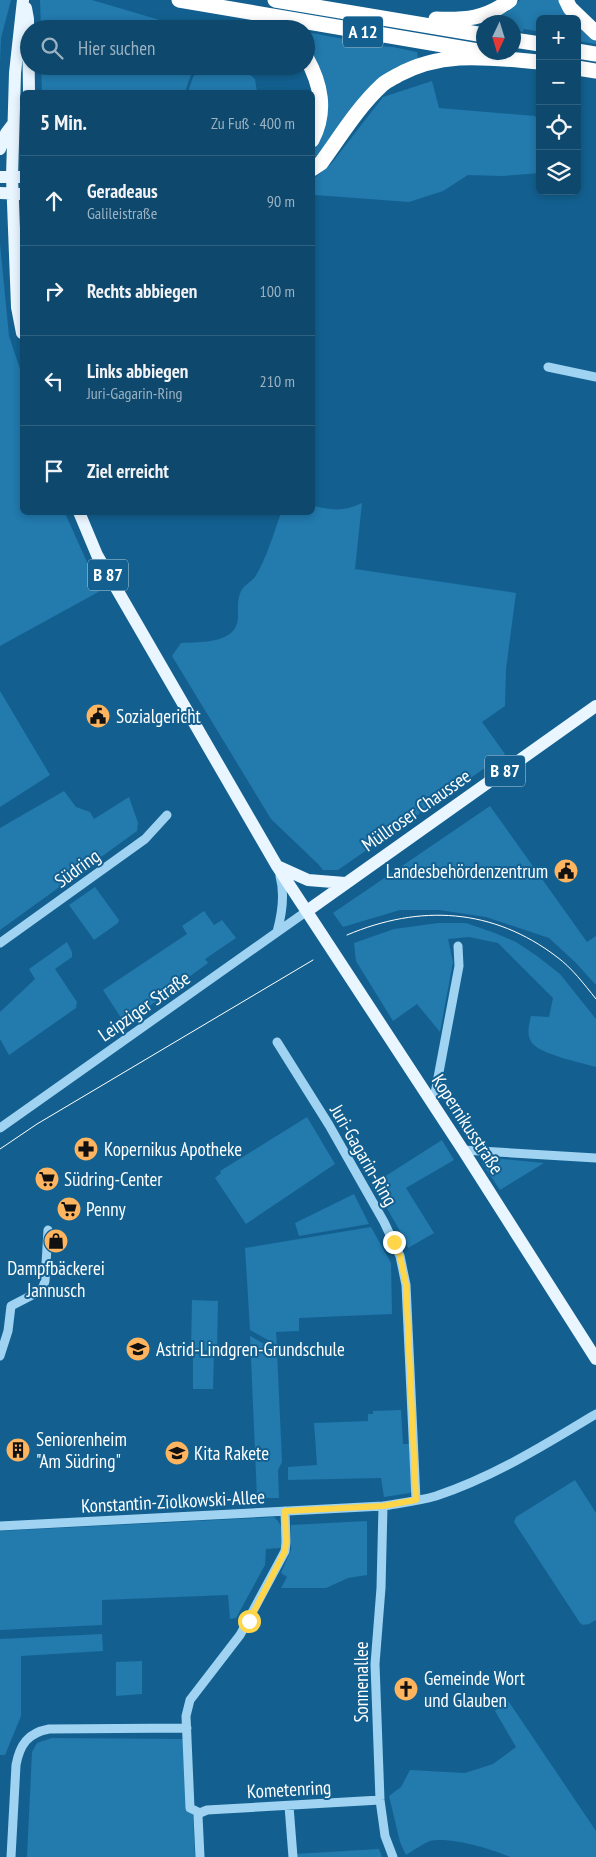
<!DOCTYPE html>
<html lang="de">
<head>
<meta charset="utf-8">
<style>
  :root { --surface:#0e486c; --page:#174f72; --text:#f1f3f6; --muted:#9bb2c2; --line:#2e607f }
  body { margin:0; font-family:"PT Sans Narrow",sans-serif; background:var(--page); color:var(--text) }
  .controls { position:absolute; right:15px; top:15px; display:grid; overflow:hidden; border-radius:8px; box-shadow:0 2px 8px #0003 }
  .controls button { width:45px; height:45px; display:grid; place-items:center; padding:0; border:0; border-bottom:1px solid var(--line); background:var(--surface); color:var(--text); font:25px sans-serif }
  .compass { position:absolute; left:476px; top:15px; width:45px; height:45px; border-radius:50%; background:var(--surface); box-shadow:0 2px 8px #0003; rotate:184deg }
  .stop { position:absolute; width:15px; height:15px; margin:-11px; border:4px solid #ffd54a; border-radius:50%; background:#fff }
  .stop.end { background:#ffd54a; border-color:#fff; box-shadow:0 1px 5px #0008 }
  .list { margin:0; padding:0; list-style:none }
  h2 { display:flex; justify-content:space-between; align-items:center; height:65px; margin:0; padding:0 20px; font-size:21px }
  h2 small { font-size:16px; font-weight:400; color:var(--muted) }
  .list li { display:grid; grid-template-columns:32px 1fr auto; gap:15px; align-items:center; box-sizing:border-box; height:90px; padding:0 20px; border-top:1px solid var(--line) }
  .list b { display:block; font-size:19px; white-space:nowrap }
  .list p { margin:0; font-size:16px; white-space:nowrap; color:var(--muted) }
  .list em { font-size:16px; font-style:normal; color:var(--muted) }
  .icon { flex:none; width:28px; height:28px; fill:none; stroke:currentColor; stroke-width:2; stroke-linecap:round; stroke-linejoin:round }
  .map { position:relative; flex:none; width:596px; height:1857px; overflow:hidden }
  .search { position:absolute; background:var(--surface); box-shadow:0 2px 8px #0003; left:20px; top:20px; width:295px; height:55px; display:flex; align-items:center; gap:12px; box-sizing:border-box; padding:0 18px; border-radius:28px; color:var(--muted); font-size:19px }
  .panel { position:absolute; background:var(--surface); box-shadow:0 2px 8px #0003; left:20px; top:90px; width:295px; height:425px; border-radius:8px }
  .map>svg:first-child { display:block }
  .green { fill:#227aad }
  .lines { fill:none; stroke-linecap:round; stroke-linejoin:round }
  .minor { stroke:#9fd3f1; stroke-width:9 }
  .major { stroke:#e9f6ff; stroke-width:12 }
  .highway { stroke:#fff; stroke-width:15 }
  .tram { stroke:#fff; stroke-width:1 }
  .route { stroke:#ffd54a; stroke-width:6 }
  .labels { text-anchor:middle; stroke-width:4; stroke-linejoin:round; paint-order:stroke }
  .shield { fill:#136090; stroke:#b8cfde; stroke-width:1 }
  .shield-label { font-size:18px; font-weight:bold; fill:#fff }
  .poi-label { font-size:19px; fill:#fff; stroke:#136090; text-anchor:start }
  .street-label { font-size:19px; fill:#fff; stroke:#136090 }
</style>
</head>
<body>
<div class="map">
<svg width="596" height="1857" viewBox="0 0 596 1857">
  <rect width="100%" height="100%" fill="#136090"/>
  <!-- green -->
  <path class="green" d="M0 0H11L1 38 0 63Z
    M40 0H92L180 26V29H41Z
    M520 0H561L575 19H540V34H536V31L524 29 523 32 514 30V22H484L483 25 481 24 482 20 507 12Z
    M577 22 596 39V44L577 41Z
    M306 32 366 43V45L393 47 417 52 418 57 415 62 313 165V152L318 142 312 54 306 47Z
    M41 66H194L185 92H42Z
    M203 66C225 66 238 63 255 79L257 92H188L193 77Z
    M432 81 439 108 535 116 540 124V173L503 176 468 175 443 191 409 202 315 195 313 193 312 180 331 164 383 97Z
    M0 244 9 336 22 375V512L65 513 100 591 0 646Z
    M362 503 355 569 516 593 506 669 505 706 482 722 505 754 338 870H323L318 864 271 819 172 656 181 643C200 642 238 644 238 617 238 609 237 599 241 591 244 585 251 582 255 577 267 557 273 535 281 513L312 512 313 506C333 510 343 512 362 503Z
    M0 691 50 775 0 807Z
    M64 791 76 807 90 812 94 819 129 797 138 823 137 831 0 930V828Z
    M490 806 587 942 596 936V985L575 962 549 938 486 917 439 910H400L343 927 333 913Z
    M95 887 119 920 118 923 94 940 69 905Z
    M204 911 214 925 222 920 236 938 205 959 208 963 125 1024 103 990 187 934 182 926Z
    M438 923H466L495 933 516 942 537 956 560 974 596 1019V1067C582 1063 540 1054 532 1043 526 1035 529 1025 531 1016L549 1017 553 998 498 943 469 937 448 939 453 962 440 1032 417 1004 393 1021 356 961 354 943 394 929Z
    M67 942 72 952V957L55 969 77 1002 76 1008 9 1055 0 1039V1012L35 979 29 969Z
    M307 1117 335 1164 246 1224 215 1178 221 1173 220 1171Z
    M442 1140 454 1160 406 1188 434 1233 408 1248 404 1238 373 1184Z
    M491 1158 544 1163 500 1190 482 1163 484 1159Z
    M354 1194 369 1224 299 1236 295 1223Z
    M371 1227 391 1263 392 1314 299 1318V1331L276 1332 277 1345 250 1330 245 1248Z
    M192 1300 218 1301 217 1351 191 1350Z
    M250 1336 277 1351 282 1462 278 1470 279 1498H257Z
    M193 1354H214L213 1389H193Z
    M401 1410 403 1444H409L412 1490 410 1493 384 1497 381 1478 288 1480V1467L317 1465 314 1423 368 1421V1414H373V1411Z
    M575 1480 596 1513V1620L589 1624 583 1625 580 1623 514 1522 516 1517Z
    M274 1517C283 1524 285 1538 280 1548L266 1549 265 1565 236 1618 230 1619 228 1595 102 1600V1625L0 1630V1531Z
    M367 1521V1575L348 1578 326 1588H281L287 1577 281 1573 291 1550V1525Z
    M102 1634 103 1651 21 1656V1716L5 1755H0V1639Z
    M142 1661V1694L116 1696V1662Z
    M507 1699 596 1831V1857H510C493 1849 448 1836 430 1841 422 1844 413 1851 406 1855L400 1842 389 1796 401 1787 410 1770 465 1773 493 1764 516 1747 495 1711Z
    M52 1738 184 1739 186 1810 193 1815 195 1857H27L32 1752 37 1743Z
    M379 1849 382 1857H296L295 1854Z"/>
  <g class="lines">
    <!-- minor -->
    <path class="minor" d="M548 367 596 377
      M277 932C282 914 285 894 280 876
      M0 943 145 839 167 815
      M277 1042 329 1125 384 1222 400 1256 406 1285 416 1500
      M433 1104 459 966 458 946
      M0 1128 307 911
      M463 1150 596 1158
      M0 1356 8 1331 11 1306 40 1291 43 1287 45 1281 48 1230
      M383 1506 381 1588 375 1664 380 1800 385 1836 393 1857
      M0 1526 383 1506C401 1503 419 1501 436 1496 493 1477 545 1445 596 1414
      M289 1806 293 1857
      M200 1813 190 1808 186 1716 190 1700 240 1635 285 1551 286 1542 285 1511
      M200 1813 207 1810 380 1800
      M200 1813 198 1816 200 1857
      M11 1857 16 1765C20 1744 28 1733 49 1729L187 1728"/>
    <!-- major -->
    <path class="major" d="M26 8 28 19 29 92
      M0 149 6 133 12 125
      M0 177H22
      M0 193 22 194
      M22 333 17 307 12 177 15 73 23 0
      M79 512 97 555 277 866 463 1150 596 1359
      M277 866 308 880 345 883
      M307 911 596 706"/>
    <!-- highway -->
    <path class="highway" d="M179 0 484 52
      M275 0 484 35
      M566 0 570 8 596 33
      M436 19C465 20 486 19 510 0
      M514 40 540 44
      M577 51 596 54
      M306 57C321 84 327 111 312 140
      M577 68 596 71
      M312 169 321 163C340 137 358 107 382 85 386 81 393 78 398 75 444 50 490 58 540 62"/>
    <!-- tram -->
    <path class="tram" d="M347 935C420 904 493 908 557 957 572 968 584 984 596 999
      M0 1149 37 1124 313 960"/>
  </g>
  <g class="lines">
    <!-- route -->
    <path class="route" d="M249 1621 285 1551 286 1542 285 1511 383 1506 416 1500 406 1285 400 1256 394 1242"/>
  </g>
  <!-- icons -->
  <defs>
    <symbol id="civic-disc" viewBox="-11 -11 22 22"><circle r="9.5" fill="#ffb45f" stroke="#136090"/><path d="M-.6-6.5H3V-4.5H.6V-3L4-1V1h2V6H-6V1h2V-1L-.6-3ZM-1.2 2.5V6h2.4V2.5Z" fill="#111"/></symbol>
    <symbol id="pharmacy-disc" viewBox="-11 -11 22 22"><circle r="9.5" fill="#ffb45f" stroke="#136090"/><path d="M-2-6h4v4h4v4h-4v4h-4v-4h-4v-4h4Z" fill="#111"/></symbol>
    <symbol id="supermarket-disc" viewBox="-11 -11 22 22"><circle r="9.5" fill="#ffb45f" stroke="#136090"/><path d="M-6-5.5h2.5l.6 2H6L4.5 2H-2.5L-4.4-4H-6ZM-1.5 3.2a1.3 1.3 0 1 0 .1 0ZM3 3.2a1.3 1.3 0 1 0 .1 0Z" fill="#111"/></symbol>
    <symbol id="shop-disc" viewBox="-11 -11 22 22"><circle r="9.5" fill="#ffb45f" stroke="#136090"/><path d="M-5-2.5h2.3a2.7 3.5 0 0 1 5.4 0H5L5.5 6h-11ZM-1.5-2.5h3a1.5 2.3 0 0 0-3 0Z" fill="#111"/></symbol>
    <symbol id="school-disc" viewBox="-11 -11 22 22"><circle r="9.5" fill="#ffb45f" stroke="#136090"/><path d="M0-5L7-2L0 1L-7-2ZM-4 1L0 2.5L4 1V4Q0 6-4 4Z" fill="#111"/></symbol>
    <symbol id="building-disc" viewBox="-11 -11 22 22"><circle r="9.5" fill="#ffb45f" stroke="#136090"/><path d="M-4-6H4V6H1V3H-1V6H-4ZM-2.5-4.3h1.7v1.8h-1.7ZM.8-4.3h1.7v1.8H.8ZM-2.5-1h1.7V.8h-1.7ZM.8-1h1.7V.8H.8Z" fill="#111"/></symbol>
    <symbol id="church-disc" viewBox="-11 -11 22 22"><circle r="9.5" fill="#ffb45f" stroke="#136090"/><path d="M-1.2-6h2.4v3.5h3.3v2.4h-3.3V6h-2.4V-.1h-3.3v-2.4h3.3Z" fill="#111"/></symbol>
  </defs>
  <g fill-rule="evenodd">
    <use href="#civic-disc" x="84" y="702" width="28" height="28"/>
    <use href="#civic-disc" x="552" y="857" width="28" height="28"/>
    <use href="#pharmacy-disc" x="72" y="1135" width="28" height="28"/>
    <use href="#supermarket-disc" x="33" y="1165" width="28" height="28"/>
    <use href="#supermarket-disc" x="55" y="1195" width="28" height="28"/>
    <use href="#shop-disc" x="42" y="1227" width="28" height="28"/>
    <use href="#school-disc" x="124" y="1335" width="28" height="28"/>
    <use href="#building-disc" x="4" y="1436" width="28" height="28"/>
    <use href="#school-disc" x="163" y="1439" width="28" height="28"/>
    <use href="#church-disc" x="392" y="1675" width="28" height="28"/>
  </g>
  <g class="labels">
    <!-- shield labels -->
    <g class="shield">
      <rect x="343" y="16.5" width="40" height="31" rx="4"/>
      <rect x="88" y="559.5" width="40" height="31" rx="4"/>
      <rect x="485" y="755.5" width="40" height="31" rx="4"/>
    </g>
    <g class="shield-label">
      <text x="363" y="38">A 12</text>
      <text x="108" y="581">B 87</text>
      <text x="505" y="777">B 87</text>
    </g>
    <!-- poi labels -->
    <g class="poi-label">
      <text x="116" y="723">Sozialgericht</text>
      <text x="548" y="878" text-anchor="end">Landesbehördenzentrum</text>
      <text x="104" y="1156">Kopernikus Apotheke</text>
      <text x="64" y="1186">Südring-Center</text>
      <text x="86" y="1216">Penny</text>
      <text x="56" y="1275" text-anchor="middle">Dampfbäckerei<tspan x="56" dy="22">Jannusch</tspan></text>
      <text x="156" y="1356">Astrid-Lindgren-Grundschule</text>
      <text x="36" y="1446">Seniorenheim<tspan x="36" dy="22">"Am Südring"</tspan></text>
      <text x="194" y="1460">Kita Rakete</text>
      <text x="424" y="1685">Gemeinde Wort<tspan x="424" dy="22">und Glauben</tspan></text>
    </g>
    <!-- street labels -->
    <g class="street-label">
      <text transform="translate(416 810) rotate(-35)" y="7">Müllroser Chaussee</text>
      <text transform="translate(77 868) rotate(-36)" y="7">Südring</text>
      <text transform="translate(144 1006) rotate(-35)" y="7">Leipziger Straße</text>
      <text transform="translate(468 1124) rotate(57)" y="7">Kopernikusstraße</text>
      <text transform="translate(364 1155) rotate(60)" y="7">Juri-Gagarin-Ring</text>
      <text transform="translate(173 1501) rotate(-3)" y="7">Konstantin-Ziolkowski-Allee</text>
      <text transform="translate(361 1682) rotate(-90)" y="7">Sonnenallee</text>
      <text transform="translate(289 1789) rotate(-3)" y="7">Kometenring</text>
    </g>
  </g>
</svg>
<div class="controls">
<button>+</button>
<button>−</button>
<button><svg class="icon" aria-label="locate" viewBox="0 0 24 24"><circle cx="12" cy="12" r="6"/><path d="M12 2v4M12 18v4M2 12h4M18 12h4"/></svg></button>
<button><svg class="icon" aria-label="layers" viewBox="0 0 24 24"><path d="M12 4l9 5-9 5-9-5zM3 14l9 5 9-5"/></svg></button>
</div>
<svg class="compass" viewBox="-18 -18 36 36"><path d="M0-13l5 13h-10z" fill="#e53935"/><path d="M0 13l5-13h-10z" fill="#9bb2c2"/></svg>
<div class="stop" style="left:249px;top:1621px"></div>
<div class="stop end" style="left:394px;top:1242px"></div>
<div class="search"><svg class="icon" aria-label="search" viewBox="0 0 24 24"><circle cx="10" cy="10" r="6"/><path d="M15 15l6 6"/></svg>Hier suchen</div>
<section class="panel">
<h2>5 Min.<small>Zu Fuß · 400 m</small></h2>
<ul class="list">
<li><svg class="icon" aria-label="ahead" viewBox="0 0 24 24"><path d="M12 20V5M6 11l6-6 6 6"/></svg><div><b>Geradeaus</b><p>Galileistraße</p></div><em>90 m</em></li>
<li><svg class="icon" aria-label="right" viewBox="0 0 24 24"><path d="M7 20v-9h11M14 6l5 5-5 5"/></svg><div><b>Rechts abbiegen</b></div><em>100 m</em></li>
<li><svg class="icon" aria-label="left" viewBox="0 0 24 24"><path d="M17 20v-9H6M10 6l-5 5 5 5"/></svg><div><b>Links abbiegen</b><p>Juri-Gagarin-Ring</p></div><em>210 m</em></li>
<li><svg class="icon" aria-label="arrive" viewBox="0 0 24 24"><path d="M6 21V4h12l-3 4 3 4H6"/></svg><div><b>Ziel erreicht</b></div></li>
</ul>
</section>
</div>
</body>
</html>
